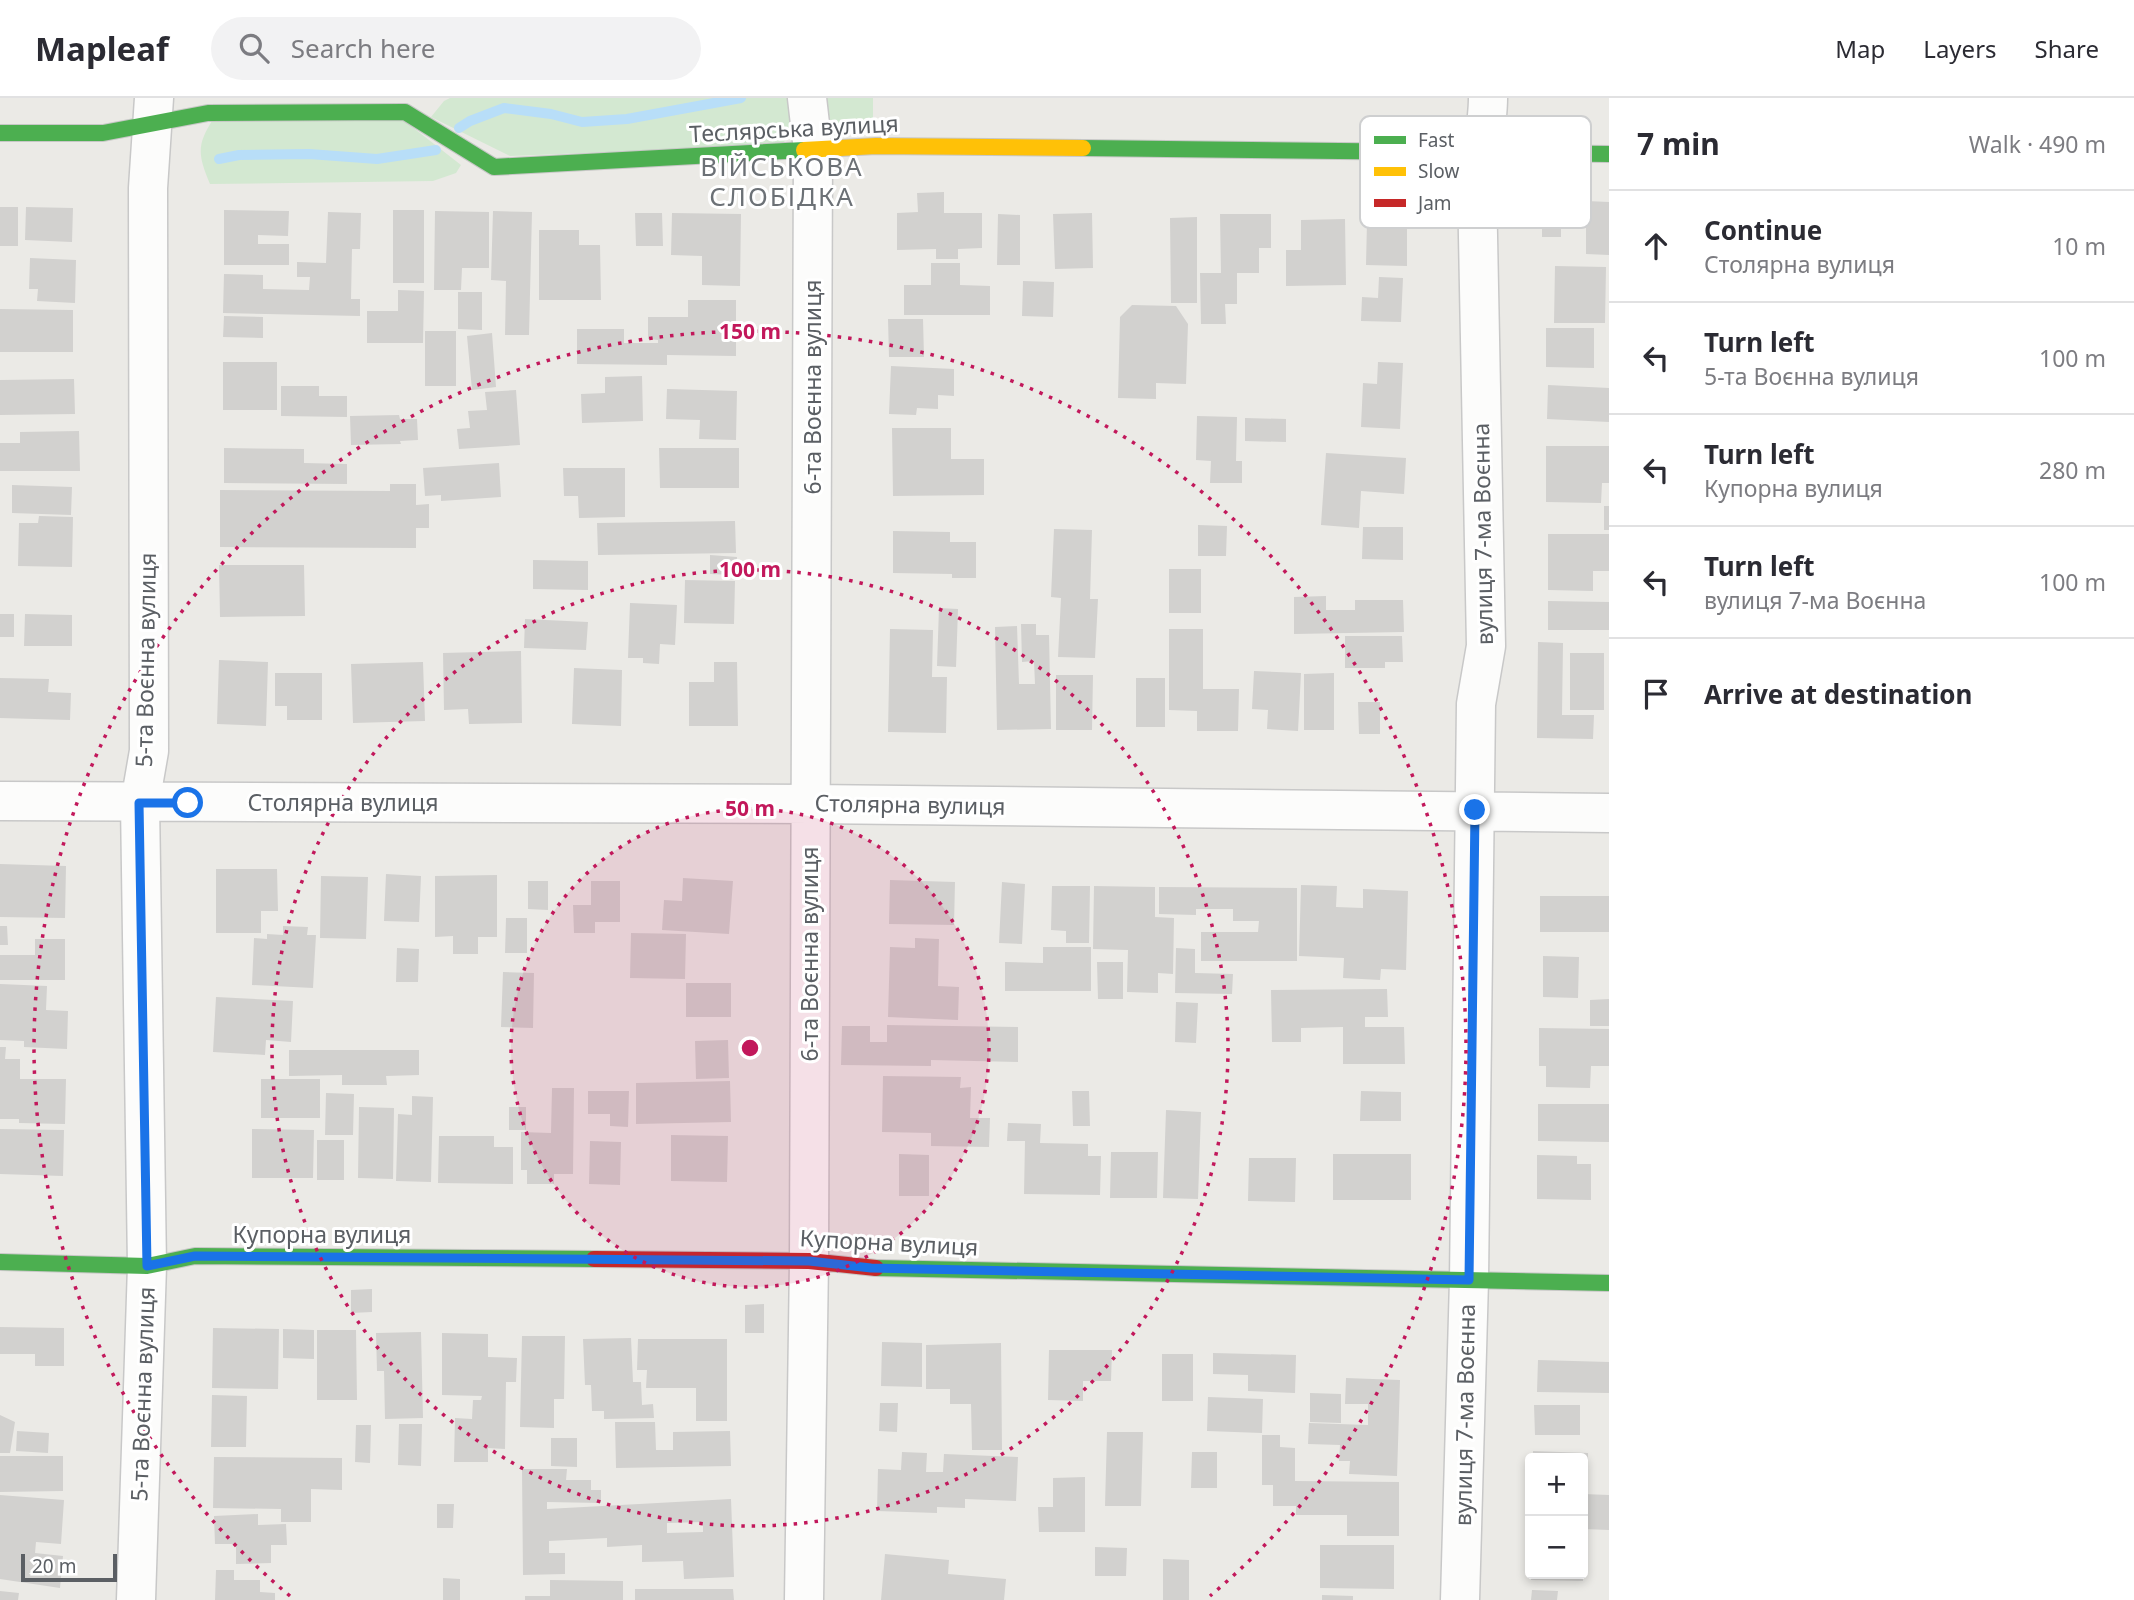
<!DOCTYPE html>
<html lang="en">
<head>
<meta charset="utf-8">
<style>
  :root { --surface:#fff; --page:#f2f2f3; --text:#2b2b33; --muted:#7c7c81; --line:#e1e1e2 }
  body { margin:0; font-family:"Noto Sans",sans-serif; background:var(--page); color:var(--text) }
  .controls { position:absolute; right:21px; bottom:21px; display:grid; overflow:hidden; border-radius:7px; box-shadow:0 4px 10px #0003 }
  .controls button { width:63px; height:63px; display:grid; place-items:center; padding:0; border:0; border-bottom:2px solid var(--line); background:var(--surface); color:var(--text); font:35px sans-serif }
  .scale { position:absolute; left:21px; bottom:18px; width:96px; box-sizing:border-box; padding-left:7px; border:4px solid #5b5f64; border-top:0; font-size:19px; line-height:24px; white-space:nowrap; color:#5b5f64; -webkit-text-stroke:5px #fff; paint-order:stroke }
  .stop { position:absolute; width:21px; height:21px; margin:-16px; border:5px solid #1a73e8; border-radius:50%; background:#fff }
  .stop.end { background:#1a73e8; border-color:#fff; box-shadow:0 2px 7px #0008 }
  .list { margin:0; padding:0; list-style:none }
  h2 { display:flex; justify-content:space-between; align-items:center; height:91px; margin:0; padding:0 28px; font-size:30px }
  h2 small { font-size:23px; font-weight:400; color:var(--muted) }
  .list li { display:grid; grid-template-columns:46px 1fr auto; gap:21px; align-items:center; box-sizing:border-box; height:112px; padding:0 28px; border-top:2px solid var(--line) }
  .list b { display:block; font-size:26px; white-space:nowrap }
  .list p { margin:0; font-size:23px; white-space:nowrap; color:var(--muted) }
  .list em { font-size:23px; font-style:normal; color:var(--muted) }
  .icon { flex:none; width:38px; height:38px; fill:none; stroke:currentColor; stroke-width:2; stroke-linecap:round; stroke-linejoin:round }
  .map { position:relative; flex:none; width:1609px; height:1502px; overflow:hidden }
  header { display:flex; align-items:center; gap:42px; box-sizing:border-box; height:98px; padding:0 35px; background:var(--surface); border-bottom:2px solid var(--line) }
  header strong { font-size:33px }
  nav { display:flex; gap:38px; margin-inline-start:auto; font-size:24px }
  .search { width:490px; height:63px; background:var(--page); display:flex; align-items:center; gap:18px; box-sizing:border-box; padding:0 24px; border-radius:38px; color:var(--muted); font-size:26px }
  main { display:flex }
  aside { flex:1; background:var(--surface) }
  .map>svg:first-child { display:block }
  .green { fill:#d3e8d1 }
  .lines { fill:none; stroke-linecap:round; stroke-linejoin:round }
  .stream { stroke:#b8def8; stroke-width:10 }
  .building { fill:#d2d1cf; fill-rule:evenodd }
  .street-casing { stroke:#c8c8c8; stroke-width:41 }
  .fast-casing { stroke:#c7c7c6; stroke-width:18 }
  .slow-casing { stroke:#c7c7c6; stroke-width:18 }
  .jam-casing { stroke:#c7c7c6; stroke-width:18 }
  .street { stroke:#fcfcfb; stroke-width:38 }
  .fast { stroke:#4caf50; stroke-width:16 }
  .slow { stroke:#ffc107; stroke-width:16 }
  .jam { stroke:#c62828; stroke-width:16 }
  .route { stroke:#1a73e8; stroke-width:9 }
  .ring { fill:none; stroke:#c2185b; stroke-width:3.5; stroke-dasharray:3.5 7 }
  .labels { text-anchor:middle; stroke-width:6; stroke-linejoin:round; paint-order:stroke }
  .street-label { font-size:23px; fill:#5b5f64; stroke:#fff }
  .quarter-label { font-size:26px; letter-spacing:2px; fill:#6c7176; stroke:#fff }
  .key { fill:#fff; stroke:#cecfd0; stroke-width:2 }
  .key-label { font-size:19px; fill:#5b5f64 }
  .centre { fill:#c2185b; stroke:#fff; stroke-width:3.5 }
  .ring-label { font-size:21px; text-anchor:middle; font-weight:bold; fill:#c2185b; stroke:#fff; stroke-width:6; stroke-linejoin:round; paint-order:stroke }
</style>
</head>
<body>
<header>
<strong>Mapleaf</strong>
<div class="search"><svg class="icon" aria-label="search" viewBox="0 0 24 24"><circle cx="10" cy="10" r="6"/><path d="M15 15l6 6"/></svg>Search here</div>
<nav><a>Map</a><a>Layers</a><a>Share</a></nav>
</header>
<main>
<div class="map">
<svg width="1609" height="1502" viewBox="0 0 1609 1502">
  <rect width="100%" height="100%" fill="#ebeae6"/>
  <!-- green -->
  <path class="green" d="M450 0H795L797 30 781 47 510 58 431 19 444 3Z
    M818 0H873V30L826 38Z
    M214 20 402 21 461 67 456 75 433 83 210 86C198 57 196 47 214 20Z"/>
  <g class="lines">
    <!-- stream -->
    <path class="stream" d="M459 30 470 23 504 10 551 16 582 24 627 21 741 0
      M219 61 239 57 309 56 377 61 436 52"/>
  </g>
  <!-- building -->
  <path class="building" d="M944 94V115H982V150L958 151V161H936V151L897 152V115L918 114 917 95Z
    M1586 103 1609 104V157L1586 156Z
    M1542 105H1561V139H1542Z
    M0 109H18V148H0Z
    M26 109 73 110 72 144 25 142Z
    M224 112 289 113 288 138 258 137V146H289V167H224Z
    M393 112H424V185H393Z
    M435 113 489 114V170H462L461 192H434Z
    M493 113 532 114 529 237H505L506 183 491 182Z
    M328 114 361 115 360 151H352L351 201H360V218L223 215 224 176 263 177V191L309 192 310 179H297V164L326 165Z
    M635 115H662L663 148H636Z
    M672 115 741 116 740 188 702 187V158L671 157Z
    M1092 115 1093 170 1055 171 1053 116Z
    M998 116 1020 117V167H997Z
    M1220 116H1271V150H1259V175H1237V206H1225L1226 226H1201L1200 175H1221Z
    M1197 119V205H1171L1170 120Z
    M1345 121 1346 187 1286 188V152H1301V122Z
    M1367 124H1407V168L1366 167Z
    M539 132H579V147H600L601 202H539Z
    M30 160 76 162 75 205 37 203 38 191H29Z
    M931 165H960V187L990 188V217H904V187H931Z
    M1555 168 1606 169 1605 225H1554Z
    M1379 179 1403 180 1401 224 1361 223 1362 199 1378 200Z
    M1023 183 1054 184 1053 219 1022 218Z
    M398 192 424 193 423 245H367V213H398Z
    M458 194H482V232L458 231Z
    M688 202H736V258L667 257V267L577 266V231H624V245H658V242L648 241V219H688Z
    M1132 207 1176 208 1188 226 1186 286 1156 285V301L1118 300 1120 219Z
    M0 211 73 212V254H0Z
    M224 218 263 219V240L223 239Z
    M888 221H923L924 259H889Z
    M1546 230H1594V270L1546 269Z
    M425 233H456V288H425Z
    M492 235 496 289 472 292 467 238Z
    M223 264H277V312H223Z
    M1378 264 1403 265 1400 331 1361 329 1363 285 1377 286Z
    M891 268 954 271V298L938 297V311L917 310 916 317 889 316Z
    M642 278 643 323 582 325 581 296 605 295V279Z
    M74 281 75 316 0 317V282Z
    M1548 287 1609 290V324L1547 321Z
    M281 288H319V298H347V319L281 318Z
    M667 291 737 293 736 342 699 341 700 322 666 321Z
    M516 292 520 347 459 351 457 331 470 330 468 313 487 312 485 294Z
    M399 317 400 321H417L418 342 400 343 401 346 351 347 350 318Z
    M1197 318 1237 319 1236 363H1242V385H1210L1211 363 1196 362Z
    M1245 320 1286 321V344L1245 343Z
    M892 330H951V361H984V397L893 398Z
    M79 333 80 373H0V345H20V334Z
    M1546 348H1609V385H1602L1601 405 1546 404Z
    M224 350 304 351V365L347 366V386L224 385Z
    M659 350H739V390H660Z
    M1326 355 1406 360 1404 396 1361 393 1359 430 1321 427Z
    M499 365 501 399 441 403V397L425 398 423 370Z
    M563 370H625V419L579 420 578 398H564Z
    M390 386H416V407L429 406V430H416V450L220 449V392L390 393Z
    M12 387 72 389 71 417 12 415Z
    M1604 408H1609V432H1604Z
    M39 418 73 419 72 469 18 468 19 425H38Z
    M735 423 736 455 598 457 597 425Z
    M1198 427 1227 428 1226 458H1198Z
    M1363 429H1403V462L1362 461Z
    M1054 431 1092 432 1090 501H1098L1095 560 1058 559 1061 500 1051 499Z
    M893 433 950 434V444H976V480H952V476L893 475Z
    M1548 436H1609V473H1593V493L1548 492Z
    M710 457 737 459 736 477 710 476Z
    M533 462 588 463V492L533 491Z
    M219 467H304L305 518 220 519Z
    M1169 471H1201V515H1169Z
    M685 482 735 483 734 526 684 525Z
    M1326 498V512H1355V502H1403L1404 534 1294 536V499Z
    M1548 503 1609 504V532H1548Z
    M630 505 677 507 675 547 660 546 659 566 643 565V560H628Z
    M939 510 958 511 956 569 937 568Z
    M0 516H14V539H0Z
    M25 516 72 517V548H24Z
    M525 521 588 524 586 552 524 550Z
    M1021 526H1036V537H1049L1051 631 997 632 995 529 1017 528 1019 586H1035L1034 563 1022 564Z
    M890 531 933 532 932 579H947L946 635 888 634Z
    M1169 531H1203V591H1239L1238 633H1197V613L1169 612Z
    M1345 538H1402L1403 564H1385V570H1345Z
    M1538 544 1563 545 1562 617H1594L1593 641 1537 640Z
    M521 553 522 625 469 626 468 611 444 612 443 555Z
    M1570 555H1604V612H1570Z
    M219 562 268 564 266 628 217 626Z
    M423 564 425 623 353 625 351 566Z
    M714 564H737L738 628H689V584H714Z
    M574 570 622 572 621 628 572 626Z
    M1254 573 1301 575 1298 633 1267 631 1268 612 1252 611Z
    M275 575H322V622H287V608H275Z
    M1334 575V632H1304V576Z
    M1056 577H1093L1092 632H1056Z
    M0 580 49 581 48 594 71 595 70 622 0 620Z
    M1136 580H1165V629H1136Z
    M1358 604H1380V636H1359Z
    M0 766 66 768 65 820 0 819Z
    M216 771H277L278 813H261V835H216Z
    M386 776 421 778 419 824 384 823Z
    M497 777V839H478V856H453V838L435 839V778Z
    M321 778 368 779 366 841 320 840Z
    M683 780 733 783 729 836 662 832 664 802 682 803Z
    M890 782 955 784 954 827 889 826Z
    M528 783H548V812L528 811Z
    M591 783H620V824H595V835H574L573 807H591Z
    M1002 784 1025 786 1022 846 999 845Z
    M1301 787 1337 788 1336 809 1363 810V791L1408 793 1406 872 1381 871 1380 882 1343 880 1344 860 1299 858Z
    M1052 788H1090L1089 845H1066V833L1051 832Z
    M1094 788 1155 789V819L1174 820 1173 876 1158 875V895L1127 894 1128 852 1093 851Z
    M1159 789 1297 790V863H1201V834H1258L1259 823H1233V811H1196V817L1159 816Z
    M1540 798H1609V834H1540Z
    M506 820H527V855H505Z
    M0 828H7L8 847H0Z
    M283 828 308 829 307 837H316L313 890 252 887 254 840 267 841V836L283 837Z
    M631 835 686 836 685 881 630 880Z
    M915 840 939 841 938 888 959 889 958 922 888 919 890 849 915 850Z
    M35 841H65V882H0V857H35Z
    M1043 849H1091V893H1005V864L1043 865Z
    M397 850 419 851 418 884H396Z
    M1176 850 1195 851V875L1233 876 1232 896 1175 895Z
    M1543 858 1579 859 1578 900 1543 899Z
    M1097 864H1123V901H1098Z
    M503 874 534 875 533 930 501 929Z
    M686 885H731V919H686Z
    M0 886 47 888 46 912 68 913 67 951 24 949V943L0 942Z
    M1387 891 1388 919H1365V929H1404L1405 966H1343V929L1301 930V944H1272L1271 892Z
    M216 899 293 903 291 944 266 942 265 957 213 954Z
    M1609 901V928H1590V902Z
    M1176 904 1198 905 1196 945 1175 944Z
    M887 927 1018 929V964L931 962V968L841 967 842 928H870V944H887Z
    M1539 930 1609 931V968H1591L1590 990 1546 989V968H1539Z
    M728 942 729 980 696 981 695 943Z
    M0 949H6L5 961H20V981H66L65 1026 19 1025V1021H0Z
    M289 952H419V977L386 978 387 987H342V977L289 978Z
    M883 978 961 979 960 990 971 989 970 1020H990L989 1049 931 1048V1035L882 1034Z
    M261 981H320V1020H261Z
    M730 983 731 1024 636 1026V985Z
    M552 990H574L573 1076H554V1086H527V1072H521V1034L551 1035Z
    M588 993H629L628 1029 610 1028V1016H588Z
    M1072 993H1089L1090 1028H1073Z
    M1361 993 1401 994V1023H1360Z
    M326 995 354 996 353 1037H325Z
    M412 998 433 999 431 1084 396 1083 398 1016 412 1017Z
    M1538 1006H1609V1044L1538 1043Z
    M359 1009 394 1010 393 1081 358 1080Z
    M509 1009H526V1032H509Z
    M1166 1012 1201 1014 1198 1101 1163 1100Z
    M1008 1025 1041 1026 1040 1045 1088 1046V1058H1101L1100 1097 1024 1096 1025 1043H1007Z
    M0 1031 64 1032 63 1078 0 1076Z
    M252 1031 314 1032 313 1080H252Z
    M671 1037 728 1038 727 1084 671 1083Z
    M439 1038H494V1049H513V1086L438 1085Z
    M317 1042H344V1082H317Z
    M590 1043 621 1044 620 1087 589 1086Z
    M1111 1054H1158L1157 1100H1110Z
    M899 1056 929 1057V1098H899Z
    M1333 1056H1411V1102H1333Z
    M1537 1057 1577 1058V1066H1591V1102L1537 1101Z
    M1249 1060H1296L1295 1104 1248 1103Z
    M372 1191V1214L351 1215V1192Z
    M764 1206V1235H745V1207Z
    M0 1229 64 1230V1268H35V1256H0Z
    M213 1230 279 1231 278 1291 212 1290Z
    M283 1231 314 1232V1261L283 1260Z
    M317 1232H356L357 1302H317Z
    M421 1234 423 1320 385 1321 384 1273H377L376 1235Z
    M442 1235 488 1236V1259L517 1260 516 1284H506L505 1351 488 1350V1364H454L455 1320 472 1321 473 1302H481L482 1298 442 1297Z
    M522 1238H565L564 1301H554V1330L520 1329Z
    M631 1240 633 1284H641L642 1307 653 1306 654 1320 604 1321V1313H592L591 1287H585L583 1241Z
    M638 1241H727V1323H696V1290H646L647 1272H637Z
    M882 1244 922 1245V1289L881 1288Z
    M1001 1245 1002 1352H972L971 1306H950V1291H926V1247Z
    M1049 1252H1112L1111 1283H1083V1303L1048 1302Z
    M1213 1255 1296 1257 1295 1295 1248 1293V1277L1213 1276Z
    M1162 1256H1193V1303H1162Z
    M1538 1262 1609 1264V1295L1537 1294Z
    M1346 1280 1400 1282 1397 1378 1349 1376 1350 1363H1339L1340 1347 1308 1346 1309 1325 1368 1327V1306H1345Z
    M1310 1295 1341 1296V1325L1310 1324Z
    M212 1297 247 1298 246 1349H211Z
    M1208 1299 1263 1301 1262 1335 1207 1333Z
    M880 1305H898L897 1334 879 1333Z
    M1534 1307H1580V1337H1535Z
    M0 1317 15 1324 10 1355H0Z
    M615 1324H655L656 1352H673V1334L730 1333 731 1368 616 1370Z
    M399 1326H422L421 1368 398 1367Z
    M356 1327H371L370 1365 355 1364Z
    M17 1333 49 1335 48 1355 16 1353Z
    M1107 1334H1143L1141 1408H1105Z
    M1262 1337H1280V1349L1295 1350V1383L1399 1384V1438H1347V1417H1296V1408H1273V1387H1262Z
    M551 1340H577V1369L551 1368Z
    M1533 1353 1588 1355V1390H1583V1360H1533Z
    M902 1354 927 1355 926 1374H943L944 1356 1018 1359 1016 1403 965 1401V1410L937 1409V1415L877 1413 878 1371 901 1372Z
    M1192 1354H1217V1390H1191Z
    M0 1358H63V1393L0 1394Z
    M214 1359 342 1360V1392L311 1391V1424H281V1411L213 1410Z
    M522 1371H567L566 1382H591V1392H601V1405L547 1404V1411L731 1401 734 1479 684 1481 683 1463 642 1464V1447L607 1449V1440L549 1443V1455H565V1476L523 1477ZM703 1424V1434L667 1435V1425Z
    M1085 1379V1434H1039L1038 1409H1053V1380Z
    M1583 1396 1609 1397V1432L1583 1431Z
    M0 1397 64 1402 61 1446 36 1444 35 1455 63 1458 60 1490 0 1481Z
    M437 1406H454L453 1430H437Z
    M258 1416V1427L286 1426 287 1447H271V1465L236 1466V1446H215L214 1418Z
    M1320 1447H1394V1491L1320 1490Z
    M1095 1449 1127 1450 1126 1478H1095Z
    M885 1456 949 1462 948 1476 1006 1481 1004 1502H881Z
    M1163 1461 1189 1462V1502H1163Z
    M216 1472H234V1482H260V1494L275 1495V1502H215Z
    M1531 1476H1583V1483L1531 1482Z
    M443 1480 460 1481V1502H443Z
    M550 1482 623 1483V1502H525V1498H550Z
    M635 1491H733L734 1502H635Z
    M1532 1492 1558 1493 1557 1502H1531Z
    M0 1493 19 1495 18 1502H0Z
    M1322 1497 1353 1498V1502H1322Z"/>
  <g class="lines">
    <defs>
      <path id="street" d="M0 703 811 706 1609 715
        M136 1502 147 1168 140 705 149 653 148 90 154 0
        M804 1502 809 1163 813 52 807 0
        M1460 1502 1469 1182 1476 606 1486 548 1477 87C1480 58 1488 29 1488 0"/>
      <path id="fast" d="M0 35H103L208 15 405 14 494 69 804 52
        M1083 50 1609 56
        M0 1164 147 1168 195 1158 594 1161
        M876 1170 1609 1185"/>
      <path id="slow" d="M804 52 876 48 1083 50"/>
      <path id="jam" d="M594 1161 809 1163 876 1170"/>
    </defs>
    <!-- street casing -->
    <use href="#street" class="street-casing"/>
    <!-- fast casing -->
    <use href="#fast" class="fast-casing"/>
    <!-- slow casing -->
    <use href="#slow" class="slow-casing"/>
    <!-- jam casing -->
    <use href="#jam" class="jam-casing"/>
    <!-- street -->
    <use href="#street" class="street"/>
    <!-- fast -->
    <use href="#fast" class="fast"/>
    <!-- slow -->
    <use href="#slow" class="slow"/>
    <!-- jam -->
    <use href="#jam" class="jam"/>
  </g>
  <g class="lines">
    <!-- route -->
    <path class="route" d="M188 705H139L147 1168 195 1158 809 1163 871 1170 1469 1182 1475 712"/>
  </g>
  <!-- distance rings -->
  <circle cx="750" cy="950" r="239" fill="#c2185b" fill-opacity=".12"/>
  <g class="ring">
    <circle cx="750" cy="950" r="239"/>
    <circle cx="750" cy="950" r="478"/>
    <path d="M290 1498A716 716 0 1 1 1210 1498"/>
  </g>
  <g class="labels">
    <!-- street labels -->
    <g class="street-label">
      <text transform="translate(794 31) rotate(-3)" y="8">Теслярська вулиця</text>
      <text transform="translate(813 289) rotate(-90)" y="8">6-та Воєнна вулиця</text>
      <text transform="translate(1483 436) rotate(-91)" y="8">вулиця 7-ма Воєнна</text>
      <text transform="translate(146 562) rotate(-89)" y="8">5-та Воєнна вулиця</text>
      <text x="343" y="713">Столярна вулиця</text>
      <text transform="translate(910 707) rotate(1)" y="8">Столярна вулиця</text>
      <text transform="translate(810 856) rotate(-90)" y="8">6-та Воєнна вулиця</text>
      <text x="322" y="1145">Купорна вулиця</text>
      <text transform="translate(889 1145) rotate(3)" y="8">Купорна вулиця</text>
      <text transform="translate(143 1296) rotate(-88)" y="8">5-та Воєнна вулиця</text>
      <text transform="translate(1465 1317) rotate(-89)" y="8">вулиця 7-ма Воєнна</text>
    </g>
    <!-- quarter labels -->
    <g class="quarter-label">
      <text x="782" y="78">ВІЙСЬКОВА<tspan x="782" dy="30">СЛОБІДКА</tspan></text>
    </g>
  </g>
  <!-- legend -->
  <rect x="1360" y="18" width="231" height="112" rx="10" class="key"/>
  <rect x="1374" y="38" width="32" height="8" fill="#4caf50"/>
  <rect x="1374" y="69" width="32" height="9" fill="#ffc107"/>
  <rect x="1374" y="101" width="32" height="8" fill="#c62828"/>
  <g class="key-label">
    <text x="1418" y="49">Fast</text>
    <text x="1418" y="80">Slow</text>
    <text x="1418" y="112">Jam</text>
  </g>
  <circle cx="750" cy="950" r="10" class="centre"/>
  <g class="ring-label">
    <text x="750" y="241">150 m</text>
    <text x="750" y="479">100 m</text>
    <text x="750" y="718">50 m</text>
  </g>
</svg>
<div class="controls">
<button>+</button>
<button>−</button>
</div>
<div class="scale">20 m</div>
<div class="stop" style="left:188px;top:705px"></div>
<div class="stop end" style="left:1475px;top:712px"></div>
</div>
<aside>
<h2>7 min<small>Walk · 490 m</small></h2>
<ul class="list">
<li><svg class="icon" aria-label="ahead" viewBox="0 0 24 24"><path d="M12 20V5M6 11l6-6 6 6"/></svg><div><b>Continue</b><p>Столярна вулиця</p></div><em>10 m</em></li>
<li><svg class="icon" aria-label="left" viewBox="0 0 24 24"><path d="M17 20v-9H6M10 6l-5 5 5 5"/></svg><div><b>Turn left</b><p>5-та Воєнна вулиця</p></div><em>100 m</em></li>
<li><svg class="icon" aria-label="left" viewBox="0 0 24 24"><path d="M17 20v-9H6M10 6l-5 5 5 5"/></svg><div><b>Turn left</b><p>Купорна вулиця</p></div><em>280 m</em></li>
<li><svg class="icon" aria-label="left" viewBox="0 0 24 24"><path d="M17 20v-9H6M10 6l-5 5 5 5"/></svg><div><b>Turn left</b><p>вулиця 7-ма Воєнна</p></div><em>100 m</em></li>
<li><svg class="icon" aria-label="arrive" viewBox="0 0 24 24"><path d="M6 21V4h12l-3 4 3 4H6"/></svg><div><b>Arrive at destination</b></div></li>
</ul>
</aside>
</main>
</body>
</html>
